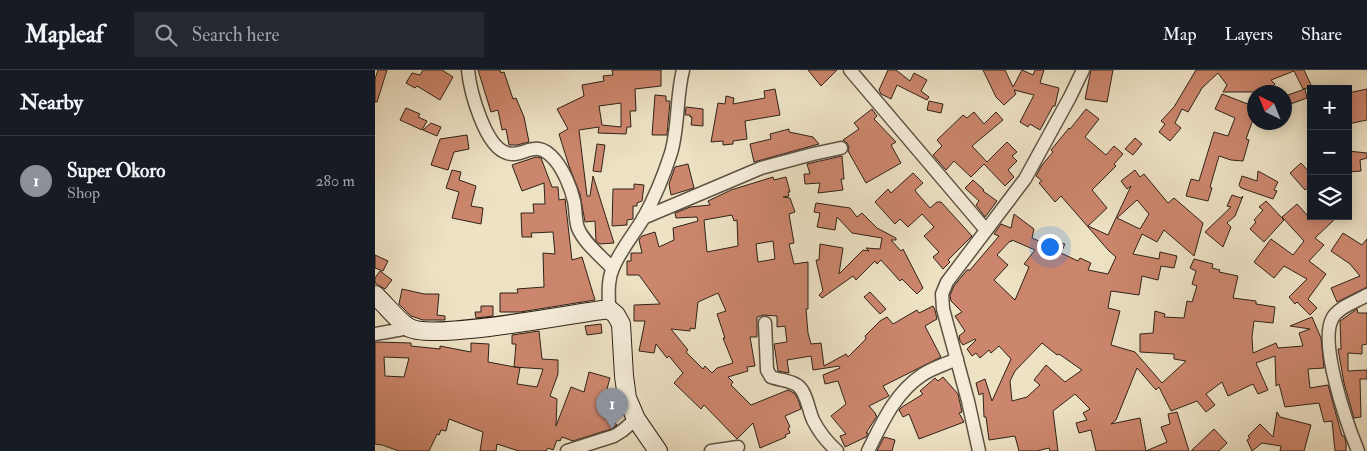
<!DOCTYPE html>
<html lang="en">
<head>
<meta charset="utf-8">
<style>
  :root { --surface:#171b24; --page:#242831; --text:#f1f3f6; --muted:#9ea1a6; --line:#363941; --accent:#8c9099 }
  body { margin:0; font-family:"IM FELL Double Pica",serif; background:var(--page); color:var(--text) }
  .controls { position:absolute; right:15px; top:15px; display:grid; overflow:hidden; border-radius:0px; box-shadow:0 2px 12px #0003 }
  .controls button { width:45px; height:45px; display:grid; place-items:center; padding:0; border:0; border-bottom:1px solid var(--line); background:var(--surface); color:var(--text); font:25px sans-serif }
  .compass { position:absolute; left:872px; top:15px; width:45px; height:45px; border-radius:50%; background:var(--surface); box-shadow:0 2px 12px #0003; rotate:317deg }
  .you { position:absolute; left:674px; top:176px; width:18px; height:18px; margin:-12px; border:4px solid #fff; border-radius:50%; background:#1a73e8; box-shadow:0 0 0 8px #1a73e833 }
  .badge { display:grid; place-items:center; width:32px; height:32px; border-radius:50%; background:var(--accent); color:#fff; font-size:16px; font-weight:700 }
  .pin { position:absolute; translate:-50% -41px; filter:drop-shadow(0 1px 2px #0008) }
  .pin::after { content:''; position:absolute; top:26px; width:18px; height:15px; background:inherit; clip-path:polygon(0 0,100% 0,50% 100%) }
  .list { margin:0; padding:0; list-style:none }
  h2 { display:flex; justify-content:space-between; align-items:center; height:65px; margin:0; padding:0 20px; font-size:21px }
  h2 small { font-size:16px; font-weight:400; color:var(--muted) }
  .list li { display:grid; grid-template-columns:32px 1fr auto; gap:15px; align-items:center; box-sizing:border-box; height:90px; padding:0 20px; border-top:1px solid var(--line) }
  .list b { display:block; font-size:19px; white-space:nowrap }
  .list p { margin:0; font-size:16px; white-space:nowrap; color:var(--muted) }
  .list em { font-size:16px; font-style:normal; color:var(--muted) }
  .icon { flex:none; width:28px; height:28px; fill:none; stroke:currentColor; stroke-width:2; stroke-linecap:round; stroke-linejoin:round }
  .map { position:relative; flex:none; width:992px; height:381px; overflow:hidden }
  header { display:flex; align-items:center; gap:30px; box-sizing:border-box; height:70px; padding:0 25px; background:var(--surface); border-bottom:1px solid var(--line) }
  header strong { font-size:24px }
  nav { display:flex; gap:28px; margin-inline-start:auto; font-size:18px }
  .search { width:350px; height:45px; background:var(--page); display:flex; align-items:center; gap:12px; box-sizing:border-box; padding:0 18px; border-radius:0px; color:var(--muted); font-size:19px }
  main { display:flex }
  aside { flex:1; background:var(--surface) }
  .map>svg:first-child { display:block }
  .building { fill:#cc866d; stroke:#2f2218; fill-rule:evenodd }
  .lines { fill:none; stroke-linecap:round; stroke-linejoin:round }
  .minor-casing { stroke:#5f5243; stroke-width:15 }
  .secondary-casing { stroke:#2f2218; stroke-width:20 }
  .minor { stroke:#f4ecd9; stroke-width:12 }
  .secondary { stroke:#f4ecd9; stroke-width:18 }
</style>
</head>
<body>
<header>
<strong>Mapleaf</strong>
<div class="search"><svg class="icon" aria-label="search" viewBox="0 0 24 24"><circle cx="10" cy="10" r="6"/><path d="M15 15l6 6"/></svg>Search here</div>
<nav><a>Map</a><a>Layers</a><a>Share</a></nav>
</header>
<main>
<aside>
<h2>Nearby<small></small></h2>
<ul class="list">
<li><span class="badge">1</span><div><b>Super Okoro</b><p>Shop</p></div><em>280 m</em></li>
</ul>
</aside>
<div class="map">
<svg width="992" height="381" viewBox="0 0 992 381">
  <rect width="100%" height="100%" fill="#eee2c5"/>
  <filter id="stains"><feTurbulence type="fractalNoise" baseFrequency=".004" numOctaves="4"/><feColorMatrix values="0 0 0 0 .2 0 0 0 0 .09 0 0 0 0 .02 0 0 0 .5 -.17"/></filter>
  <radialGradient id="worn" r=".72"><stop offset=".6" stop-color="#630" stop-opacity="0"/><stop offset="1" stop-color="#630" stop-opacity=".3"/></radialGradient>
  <!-- building -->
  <path class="building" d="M3 0H12L2 32H0V9Z
    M48 0H67L78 7 65 30 42 16 40 18 31 13 37 3 45 5Z
    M103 0H125L126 3 129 2 138 29 141 28 149 47 154 72 142 75H134L131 59 127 60 123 40 116 42Z
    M237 0H286V16L260 19 261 41H255L256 57H252L251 64 223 63 224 57 204 60 212 126H215L218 106 239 173 225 174 221 171 220 151 210 152 205 124 194 96 184 64 193 59 182 39 209 26 207 15 229 11 228 6 238 5ZM246 33V57L227 55 224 36Z
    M433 0H462L446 16Z
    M513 0H521L535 11 539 3 552 10 546 21 554 27 552 30 522 15 516 29 506 24 504 20Z
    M608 0H630L638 17 647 0 658 5 660 0H669L665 13 684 18 680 36H678L665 60 655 54 653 57 645 52 659 25 639 20 641 24 629 35 621 27Z
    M716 0H738L732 32 710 29Z
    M821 0H929L937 17 928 19 919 1 896 10 900 14 892 22H848L852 15 843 3 827 18 813 42 807 39 800 53 806 58 795 71 784 62 790 54 786 51 799 37Z
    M400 19 405 45 370 51 372 69 358 71V74L348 75V71L336 72 343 33 350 34 351 26 359 28 358 34 390 28 389 21Z
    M930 19 932 28 910 36V26Z
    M992 19V50L973 54V23Z
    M847 24 878 36 877 37H880V44L871 69 874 70 868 91 856 90 844 86 835 117 837 118 833 131 811 126 816 109 824 111 839 62 853 66 860 48 840 39Z
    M280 25 291 26V31H295L292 65H277Z
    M554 31 568 34 566 43 552 40Z
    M311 37 328 39V56L316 55 317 47H315V45H310Z
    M31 38 45 44 43 47 52 51 47 60 25 50Z
    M497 39 502 46 499 49 521 72 516 75 526 93 491 113 473 81 474 77 472 73 468 70 484 59 479 53Z
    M711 39 724 49 710 67 731 85 739 76 748 84 739 94 741 96 717 120 732 138 713 156 733 165 756 116 752 119 746 111 760 100 765 107 769 104 793 133 799 128 828 153 819 186 789 160 782 172 767 164 758 184 784 189 785 182 802 186 799 198 786 196 783 210 767 206 764 225 736 221 733 238 745 241 736 275 760 282 787 313 811 291 799 289V284L765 282V264L778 263 780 241 790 244 789 247 809 248 812 231 817 232 822 216 817 214 821 201 815 198 819 189 838 194 837 198 845 200 844 202 863 206 858 228 881 231V234L900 237 898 253 879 251 877 267 878 283 901 273 903 278 928 276 924 263 935 259 915 256 937 247 946 268 949 298 933 299 935 318 953 315 967 366H969L971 372V381H960L957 351 949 352 944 333 910 337 904 314 901 316 900 286 881 293 893 320 883 324 878 314 853 326 847 312 831 324 840 335 831 342 822 331 796 341 784 317 781 320 762 298 741 350 736 354 765 348 771 381H721L716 360 704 363 701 353 712 350 708 343 715 339 700 324 678 341 683 381H675L674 378 662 381H644L640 366 614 370 611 347H609L608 323 604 325 601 313 610 309 617 331 636 289 624 276 616 283 614 280 605 288 601 283 597 286 592 279 601 270 600 269 588 275 585 271 584 266 590 261 580 246 587 242 576 231 575 225 579 216 592 200H595L624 166 619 164 626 154 636 158 639 144 659 159 657 168 671 174 674 168 690 174 686 183 703 191 705 188 716 193 713 200 733 204 741 187 734 181 686 126 680 132 664 113 667 111 661 106 667 95 678 82 676 80 694 58 695 59ZM762 130 774 144 765 159 742 148ZM637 170 660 180 649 194 654 197 640 230 619 210 633 195 622 185 635 171 636 172ZM667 273 682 285 684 284 707 300 690 312 671 295 659 310 665 315 652 327 637 331 635 311 640 301Z
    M599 42 609 54 621 42 628 50 597 76 612 92 632 72 642 82 637 86 642 91 633 100 639 107 630 116 609 94 596 107 579 91 571 100 558 85 567 76 562 70 588 45 592 48Z
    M56 53 66 57 62 66 48 60Z
    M414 59V62L438 67 444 74 379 92 375 74 396 69 395 64Z
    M92 65 94 79 79 82 73 100 56 95 65 69Z
    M760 68 767 74 758 85 750 79Z
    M222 74 230 75 226 102 218 101Z
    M973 81 992 83V88L985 90 986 101 973 102Z
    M467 86 469 109H466L468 120 443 123 445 113 430 114 429 104H435L432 94Z
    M161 87 166 88 177 117H183L184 130 190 129 197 190 207 187 220 230 145 242H125V223H143L142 219 169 217 168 183 180 184 178 162 156 163 157 167H147L146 143H159L158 134H170L169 113 147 121 137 95Z
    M926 93 936 104V115L930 120 915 103Z
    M313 94 319 118 296 125 294 114 300 97Z
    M77 100 86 102 84 110 101 116 96 136 108 138 106 154 77 148 84 122 71 118Z
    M883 101 903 112 899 120 902 121 898 129 866 118 864 115 867 106 882 111Z
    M538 103 548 113 540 120 542 123 555 138 562 132H566L597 166 573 190 575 192 568 199 558 187 564 182 549 166 559 157 547 144 533 157 525 149 520 154 500 132 513 119 516 123Z
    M398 107 399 110 411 107 415 122H413L414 126 408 127 415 128 420 142 414 144 419 173 414 174 419 194 433 192V239H431L433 263 436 274 446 273 449 296 471 284 473 287 490 270 491 268 490 266 505 251 512 247 518 254 542 240 544 243 558 236 560 240 562 249 550 256 566 287 508 316 514 326 494 336 501 344 500 345 502 346 491 363H493L491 367 470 377 465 366 471 364 456 346 471 334 463 311 450 314 448 305 465 298 464 296 438 300 436 286 412 290 414 303 403 301 399 274 412 272 410 256 402 257V246L389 245 382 247V267H375L380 296 372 297 373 301 353 307 358 312 356 315 376 335 413 320 419 323 423 329 426 339 410 346 415 357 413 358 415 363 410 365 411 367 385 378 378 353 362 369 329 335 326 339 299 313 308 303 294 286 292 288 281 274 279 283 264 281 270 251H259V235L285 234 264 205H252V191H256V183H267L264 170 267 166 280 162 284 177 299 170 298 158 323 151 322 147 301 148 300 143 315 137 335 135 333 131 356 120ZM357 145 359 151 362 150 363 176 332 182 329 150ZM398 171 400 189 383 192 381 174ZM343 223 351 241 342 244 350 268H348L358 293 342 298 337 303 330 296 328 299 311 282 313 280 296 259 315 261V258L320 259 323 232Z
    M598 110 609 120 608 121 622 131 610 147 601 135 604 131 590 118Z
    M259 114 269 115 267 131 262 133V136H258V149L252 150V155L237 156 238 119H259Z
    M857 125 866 128 868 126 860 146 852 153 856 157 848 177 830 162 856 137 852 136Z
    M891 131 909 150 889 172 875 159 881 152 879 150 888 140 884 137Z
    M441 133 475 138 482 147 487 143 502 158 521 168V170H516L526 181 528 179 548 218 542 224 527 209 525 211 506 190 502 194 500 191 481 210 478 206 447 228 444 225 448 221 441 190H444L445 174 468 178 464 204 488 180 494 181 491 178 505 179 507 168 477 163 462 147 460 160 442 157 445 143 439 142Z
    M922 134 933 146H963L940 168 949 175 934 191 951 204 933 229 942 238 935 245 922 232 920 234 914 227 932 209 909 196 899 208 879 192 896 169 918 185 929 171 907 147Z
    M968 163 987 175 992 169V217L962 232 956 218 985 206 975 194 956 181Z
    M0 185 13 191 8 201 0 198Z
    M5 201 17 210 10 219 0 213V208Z
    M27 219 49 224H64L62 245 70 246V250H48L36 246 24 234Z
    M495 222 511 239 505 244 489 227Z
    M106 236H118V246L101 248 100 242H106Z
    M982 239 983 243H992V274L987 275V284L973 283V301L992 300V309H985L986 347 979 348 969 313 963 279H966L965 251Z
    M226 254 227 263 212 265 210 256Z
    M164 261 167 289 183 290V304L175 326 182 329 181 356 196 317 209 322 214 302 235 308 229 330 233 332 229 342 242 355 236 359 198 371 187 367 185 371 182 370 178 380 173 378 171 381H144L122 374 121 381H105L108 362 74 349 71 361 66 360 64 365 62 364 54 381H24L7 375 0 374V272L36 273V276L65 279V276L96 282V273L114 274 113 292 145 298 142 314 162 317 168 299 139 297 141 274H137V265ZM9 287 34 288 29 307 10 306Z
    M568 307 583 324 587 342 584 343 589 352 544 369 534 344 528 347 524 340 527 337 548 324 545 321 560 308 563 311Z
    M802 342 814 381H771L792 372 786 357 795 354 793 344Z
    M902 342 905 347 936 355 929 381H905L906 376 887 373 877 381 872 370 875 368 873 366 885 354 898 367Z
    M839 359 852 373 844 381H816Z
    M509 367 520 370 517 381H502Z"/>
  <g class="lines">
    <defs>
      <path id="minor" d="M93 0C95 21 110 77 132 83 149 89 160 66 180 90 189 101 196 118 199 131 201 140 200 150 203 158 209 173 226 186 237 198
        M475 0 611 160
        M268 148 386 98 438 84 466 78
        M234 239C234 226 232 211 238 198 245 181 258 165 268 149 279 129 289 105 296 83 304 56 301 27 308 0
        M390 253 392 300 396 307C404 310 414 310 422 315 432 322 433 339 438 350 444 362 452 372 462 381
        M0 264 34 258
        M192 381 239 366 247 361 261 349
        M336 381 363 377
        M493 381C507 353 520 323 547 305 557 298 571 294 582 289
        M604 381 593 331 568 239 567 224 572 212 650 109 695 27 708 0
        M983 381C972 354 944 275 957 249 963 237 981 232 992 225"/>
      <path id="secondary" d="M0 225C10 234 23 251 33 257 55 272 200 243 234 239L241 245 246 254 249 306 252 328 261 349 283 381"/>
    </defs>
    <!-- minor casing -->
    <use href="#minor" class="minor-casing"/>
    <!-- secondary casing -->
    <use href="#secondary" class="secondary-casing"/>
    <!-- minor -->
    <use href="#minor" class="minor"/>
    <!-- secondary -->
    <use href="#secondary" class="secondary"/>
  </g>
  <rect width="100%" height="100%" filter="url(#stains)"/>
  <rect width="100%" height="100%" fill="url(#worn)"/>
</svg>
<div class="controls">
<button>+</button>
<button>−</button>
<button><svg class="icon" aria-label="layers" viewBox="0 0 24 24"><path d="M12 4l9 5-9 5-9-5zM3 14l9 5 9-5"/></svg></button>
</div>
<svg class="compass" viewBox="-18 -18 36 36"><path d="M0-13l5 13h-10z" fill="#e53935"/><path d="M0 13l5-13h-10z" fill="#9ea1a6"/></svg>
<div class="you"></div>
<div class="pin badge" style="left:237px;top:359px">1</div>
</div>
</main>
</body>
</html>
